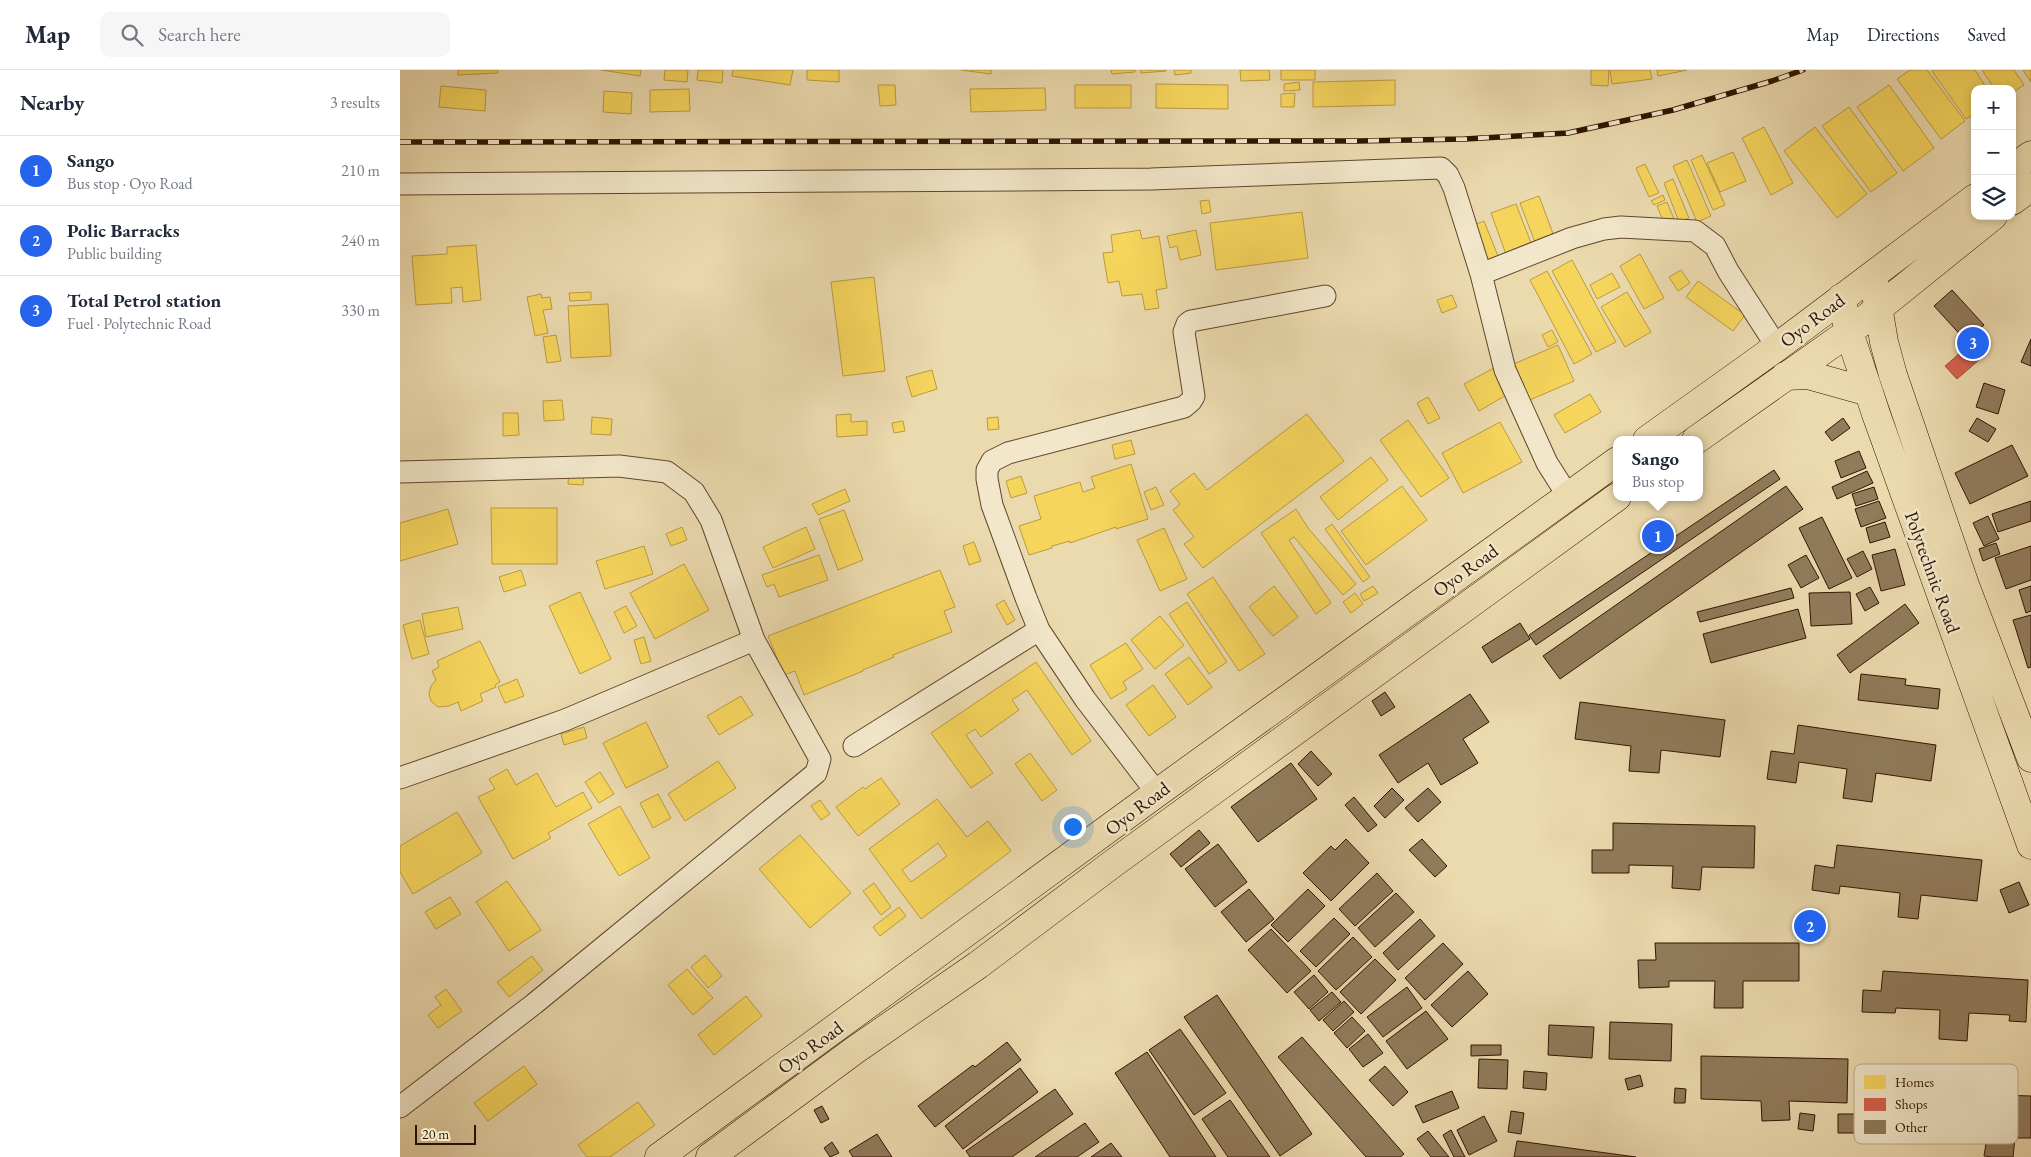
<!DOCTYPE html>
<html lang="en">
<head>
<meta charset="utf-8">
<style>
  :root { --surface:#fff; --page:#f6f6f7; --text:#1f2937; --muted:#747a83; --line:#e0e1e3; --accent:#2563eb }
  body { margin:0; font-family:"EB Garamond",serif; background:var(--page); color:var(--text) }
  .controls { position:absolute; right:15px; top:15px; display:grid; overflow:hidden; border-radius:10px; box-shadow:0 2px 8px #0003 }
  .controls button { width:45px; height:45px; display:grid; place-items:center; padding:0; border:0; border-bottom:1px solid var(--line); background:var(--surface); color:var(--text); font:25px sans-serif }
  .scale { position:absolute; left:15px; bottom:12px; width:61px; box-sizing:border-box; padding-left:5px; border:2px solid #301401; border-top:0; font-size:14px; line-height:18px; white-space:nowrap; color:#301401; -webkit-text-stroke:4px #f2e7ca; paint-order:stroke }
  .you { position:absolute; left:672px; top:756px; width:18px; height:18px; margin:-12px; border:4px solid #fff; border-radius:50%; background:#1a73e8; box-shadow:0 0 0 8px #1a73e833 }
  .badge { display:grid; place-items:center; width:32px; height:32px; border-radius:50%; background:var(--accent); color:#fff; font-size:16px; font-weight:700 }
  .pin { position:absolute; translate:-50% -50%; border:2px solid #fff; box-shadow:0 1px 5px #0006 }
  .popup { position:absolute; left:1213px; top:366px; width:90px; height:65px; box-sizing:border-box; display:grid; place-content:center; border-radius:10px; background:var(--surface); filter:drop-shadow(0 1px 4px #0005); font-size:16px; white-space:nowrap; color:var(--muted) }
  .popup b { font-size:19px; color:var(--text) }
  .popup::after { content:''; position:absolute; left:50%; top:100%; margin-left:-10px; border:10px solid transparent; border-top-color:var(--surface) }
  .list { margin:0; padding:0; list-style:none }
  h2 { display:flex; justify-content:space-between; align-items:center; height:65px; margin:0; padding:0 20px; font-size:21px }
  h2 small { font-size:16px; font-weight:400; color:var(--muted) }
  .list li { display:grid; grid-template-columns:32px 1fr auto; gap:15px; align-items:center; box-sizing:border-box; height:70px; padding:0 20px; border-top:1px solid var(--line) }
  .list b { display:block; font-size:19px; white-space:nowrap }
  .list p { margin:0; font-size:16px; white-space:nowrap; color:var(--muted) }
  .list em { font-size:16px; font-style:normal; color:var(--muted) }
  .icon { flex:none; width:28px; height:28px; fill:none; stroke:currentColor; stroke-width:2; stroke-linecap:round; stroke-linejoin:round }
  .map { position:relative; flex:none; width:1631px; height:1087px; overflow:hidden }
  header { display:flex; align-items:center; gap:30px; box-sizing:border-box; height:70px; padding:0 25px; background:var(--surface); border-bottom:1px solid var(--line) }
  header strong { font-size:24px }
  nav { display:flex; gap:28px; margin-inline-start:auto; font-size:18px }
  .search { width:350px; height:45px; background:var(--page); display:flex; align-items:center; gap:12px; box-sizing:border-box; padding:0 18px; border-radius:10px; color:var(--muted); font-size:19px }
  main { display:flex }
  aside { flex:1; background:var(--surface) }
  .map>svg:first-child { display:block }
  .homes { fill:#f6d55c; stroke:#bb9b41; fill-rule:evenodd }
  .shops { fill:#d6604d; stroke:#a44936 }
  .building { fill:#917b5b; stroke:#301401 }
  .lines { fill:none; stroke-linecap:round; stroke-linejoin:round }
  .minor-casing { stroke:#5f462c; stroke-width:23 }
  .major-casing { stroke:#301401; stroke-width:29 }
  .minor { stroke:#f2e7ca; stroke-width:21 }
  .major { stroke:#ebdaae; stroke-width:28 }
  .rail-casing { stroke:#301401; stroke-width:5.5 }
  .rail { stroke:#f2e7ca; stroke-width:4; stroke-dasharray:11; stroke-linecap:butt }
  .labels { text-anchor:middle; stroke-width:5; stroke-linejoin:round; paint-order:stroke }
  .street-label { font-size:19px; fill:#301401; stroke:#f2e7ca }
  .key { fill:#f2e7ca; stroke:#b8a88e; stroke-width:1 }
  .key-label { font-size:14px; fill:#301401 }
</style>
</head>
<body>
<header>
<strong>Map</strong>
<div class="search"><svg class="icon" aria-label="search" viewBox="0 0 24 24"><circle cx="10" cy="10" r="6"/><path d="M15 15l6 6"/></svg>Search here</div>
<nav><a>Map</a><a>Directions</a><a>Saved</a></nav>
</header>
<main>
<aside>
<h2>Nearby<small>3 results</small></h2>
<ul class="list">
<li><span class="badge">1</span><div><b>Sango</b><p>Bus stop · Oyo Road</p></div><em>210 m</em></li>
<li><span class="badge">2</span><div><b>Polic Barracks</b><p>Public building</p></div><em>240 m</em></li>
<li><span class="badge">3</span><div><b>Total Petrol station</b><p>Fuel · Polytechnic Road</p></div><em>330 m</em></li>
</ul>
</aside>
<div class="map">
<svg width="1631" height="1087" viewBox="0 0 1631 1087">
  <rect width="100%" height="100%" fill="#ebdaae"/>
  <filter id="stains"><feTurbulence type="fractalNoise" baseFrequency=".004" numOctaves="4"/><feColorMatrix values="0 0 0 0 .2 0 0 0 0 .09 0 0 0 0 .02 0 0 0 .5 -.17"/></filter>
  <radialGradient id="worn" r=".72"><stop offset=".6" stop-color="#630" stop-opacity="0"/><stop offset="1" stop-color="#630" stop-opacity=".3"/></radialGradient>
  <!-- homes -->
  <path class="homes" d="M58 0H98V3L58 5Z
    M201 0H241L240 6Z
    M265 0H288L287 12 264 10Z
    M298 0H323L322 13 297 10Z
    M333 0H393L390 15 332 6Z
    M407 0H439V12L407 10Z
    M561 0H591V4Z
    M711 0H735V2L712 4Z
    M741 0H766V1L741 3Z
    M774 0H791V3L775 5Z
    M840 0H869L870 10 841 11Z
    M881 0H915V10H881Z
    M1191 0H1209L1208 16 1191 15Z
    M1210 0H1250L1252 9 1212 14Z
    M1257 0H1287L1258 6Z
    M1510 0H1527L1565 51 1541 69 1497 9Z
    M1534 0H1575L1587 19H1575V43L1566 49 1532 1Z
    M1582 0H1614L1624 15 1612 23V19H1595Z
    M1623 0H1631V12Z
    M995 10V35L913 37V12Z
    M899 12 900 20 884 21V14Z
    M756 14 828 15V39L756 38Z
    M478 15H495L496 35 480 36Z
    M675 15H731V38H675Z
    M1489 15 1534 78 1503 101 1457 37Z
    M41 16 86 20 85 41 39 37Z
    M645 18 646 40 571 42 570 19Z
    M289 19 290 41 250 42V20Z
    M204 21 232 23 231 44 203 42Z
    M895 23 894 37H881V24Z
    M1449 37 1497 103 1471 122 1422 56Z
    M1364 57 1393 113 1371 125 1342 68Z
    M1415 57 1467 124 1437 148 1384 81Z
    M1333 82 1346 111 1320 122 1307 93Z
    M1302 85 1325 135 1313 140 1291 90Z
    M1287 90 1311 146 1297 152 1273 96Z
    M1245 94 1259 123 1249 127 1236 98Z
    M1273 109 1289 148 1279 152 1264 113Z
    M1263 125 1265 130 1254 135 1251 131Z
    M1139 126 1155 169 1136 175 1120 133Z
    M809 130 811 142 802 144 800 131Z
    M1267 132 1274 149 1264 153 1257 136Z
    M1116 134 1133 178 1107 187 1091 143Z
    M902 142 908 188 816 200 810 153Z
    M1084 151 1098 186 1082 192 1069 157Z
    M740 160 742 169 759 166 767 218 756 220 759 238 745 240 742 224 722 226 719 211 708 213 703 183 713 182 711 165Z
    M796 160 801 185 780 190 777 176 770 178 767 166Z
    M76 175 81 230 63 232 62 217 51 218 52 233 16 235 12 186 47 184V177Z
    M1240 184 1264 228 1244 239 1220 196Z
    M1172 190 1216 272 1196 282 1152 201Z
    M1281 200 1290 213 1278 221 1269 207Z
    M1147 201 1192 284 1174 294 1130 210Z
    M1212 203 1220 217 1197 229 1190 215Z
    M474 207 485 301 443 306 431 212Z
    M1298 211 1345 245 1333 261 1286 227Z
    M191 222V230L170 231 169 223Z
    M1227 222 1251 262 1225 277 1201 237Z
    M141 224 142 228 150 227 152 239 143 240 148 263 135 266 127 227Z
    M1052 225 1057 237 1042 243 1037 230Z
    M208 234 211 286 171 288 168 236Z
    M1152 260 1158 272 1148 277 1142 265Z
    M156 265 161 291 147 293 143 267Z
    M1158 275 1174 311 1125 332 1109 296Z
    M1094 298 1108 324 1079 341 1064 314Z
    M532 300 537 319 512 327 506 307Z
    M1190 324 1201 342 1165 363 1154 345Z
    M1028 327 1040 348 1028 354 1017 333Z
    M162 330 164 350 144 351 143 331Z
    M103 343H118L119 365 103 366Z
    M451 344V352L467 351V365L437 367 436 345Z
    M907 344 944 391 803 498 784 474 794 467 773 440 780 434 770 421 794 403 807 420Z
    M192 347 212 349 211 365 191 364Z
    M598 347 599 359 588 360 587 348Z
    M1008 350 1049 408 1021 427 980 370Z
    M503 351 505 361 494 363 492 353Z
    M1100 352 1122 392 1063 423 1042 383Z
    M731 370 735 384 715 389 712 375Z
    M971 387 988 410 938 450 920 427Z
    M731 394 748 449 716 459V457L670 473V471L652 476V478L629 485 619 456 641 449 634 426 680 412 683 422 695 418 691 407Z
    M169 401 184 402 183 415 168 414Z
    M621 406 627 423 611 428 606 411Z
    M1002 416 1027 450 966 495 941 461Z
    M756 417 764 435 751 440 744 422Z
    M445 419 450 431 418 445 412 434Z
    M91 438H157V494H92Z
    M48 439 58 474 0 491V453Z
    M896 439 908 458 956 514 943 525 894 467 889 470 931 533 916 544 861 463Z
    M444 440 463 490 438 500 419 449Z
    M932 454 970 507 963 512 925 459Z
    M282 457 287 470 271 476 266 464Z
    M406 457 415 479 373 498 363 477Z
    M764 458 787 509 760 521 737 470Z
    M574 472 581 491 569 495 563 476Z
    M244 476 253 504 205 519 196 491Z
    M419 485 428 510 379 527 374 514 367 517 362 505Z
    M284 494 309 540 255 569 230 523Z
    M121 500 126 515 104 522 99 507Z
    M540 500 555 537 544 541 552 562 493 585 494 587 463 600V601L404 625 395 601 384 605 368 566Z
    M813 507 865 584 839 601 787 524Z
    M874 516 898 547 873 566 849 537Z
    M973 516 978 523 964 531 960 524Z
    M180 522 211 589 180 604 149 536Z
    M955 523 963 534 951 543 943 532Z
    M604 530 615 550 607 555 596 535Z
    M787 532 827 592 809 604 769 544Z
    M226 536 237 556 224 563 214 542Z
    M58 537 63 559 26 567 22 544Z
    M760 546 784 575 755 599 731 570Z
    M20 550 29 584 12 589 3 555Z
    M244 567 251 591 241 594 234 570Z
    M80 571 100 612 95 615 96 617 80 624 83 631 61 641 58 632 49 636 38 637 31 631 29 624 31 616 36 610 32 601 39 597 37 591Z
    M726 573 743 599 723 612 727 619 711 629 690 595Z
    M789 587 812 617 788 635 765 604Z
    M636 592 691 671 672 685 627 620 612 630 619 640 581 667 575 659 566 665 593 703 571 718 531 663Z
    M117 609 124 626 105 633 98 617Z
    M753 615 776 647 749 666 726 635Z
    M341 626 353 645 319 665 307 646Z
    M246 652 268 697 226 718 203 673Z
    M184 657 187 668 164 675 161 664Z
    M630 683 657 720 642 731 615 694Z
    M318 691 336 718 285 751 268 724Z
    M107 699 116 715 137 703 156 737 183 722 192 738 148 763 151 768 113 789 78 727 95 719 89 709Z
    M200 702 214 724 199 733 185 712Z
    M481 708 500 734 458 766 436 737 463 717 465 719Z
    M258 724 271 748 253 758 240 733Z
    M537 729 567 767 588 751 611 781 521 849 469 779ZM538 773 547 786 511 812 502 800Z
    M420 730 430 744 421 750 411 736Z
    M220 736 250 788 219 806 188 754Z
    M57 742 82 783 13 824 0 802V776Z
    M400 765 451 823 410 858 359 799Z
    M107 811 141 860 109 881 76 832Z
    M474 813 491 837 481 845 463 821Z
    M50 827 61 844 36 859 25 842Z
    M499 837 506 846 480 866 473 857Z
    M305 885 322 906 308 918 291 897Z
    M132 886 143 900 109 927 97 912Z
    M287 899 313 928 293 945 268 915Z
    M46 919 62 941 38 958 28 945 41 935 35 927Z
    M346 926 362 946 314 985 298 965Z
    M124 996 137 1014 88 1051 74 1033Z
    M238 1032 255 1055 210 1087H187L178 1075Z"/>
  <!-- shops -->
  <path class="shops" d="M1575 270 1587 283 1557 309 1545 296Z"/>
  <!-- building -->
  <path class="building" d="M1552 220 1584 255 1566 271 1534 236Z
    M1631 269V296L1621 292Z
    M1584 313 1605 320 1598 344 1576 337Z
    M1443 348 1450 358 1432 371 1425 362Z
    M1577 348 1596 359 1588 372 1569 361Z
    M1612 375 1628 406 1570 434 1555 403Z
    M1459 381 1466 398 1441 408 1435 391Z
    M1374 400 1380 409 1136 575 1129 565Z
    M1467 401 1473 413 1437 429 1432 417Z
    M1386 416 1403 439 1160 609 1143 586Z
    M1474 417 1478 429 1456 436 1452 424Z
    M1479 431 1486 448 1461 457 1455 439Z
    M1631 431V451L1598 462 1592 444Z
    M1588 446 1599 469 1584 476 1573 453Z
    M1422 447 1452 508 1429 519 1399 458Z
    M1485 452 1490 467 1470 473 1466 458Z
    M1596 473 1600 484 1583 491 1579 479Z
    M1631 476V510L1606 519 1595 488Z
    M1495 479 1505 515 1481 521 1472 485Z
    M1463 481 1472 499 1457 507 1447 489Z
    M1406 485 1419 508 1401 518 1388 495Z
    M1631 516V541L1626 543 1619 520Z
    M1470 517 1479 533 1465 541 1456 524Z
    M1391 518 1394 528 1300 552 1297 542Z
    M1450 522 1452 554 1411 556 1409 523Z
    M1505 534 1519 553 1450 603 1437 585Z
    M1398 539 1406 568 1311 593 1303 564Z
    M1631 545V597L1628 598 1613 550Z
    M1120 553 1130 569 1092 593 1082 577Z
    M1461 604 1506 609 1505 615 1540 619 1538 639 1458 630Z
    M985 622 995 637 981 646 972 631Z
    M1070 624 1089 652 1063 669 1078 693 1041 715 1028 693 998 713 979 685Z
    M1180 632 1325 650 1320 687 1261 680 1259 703 1229 701 1231 676 1175 669Z
    M1398 655 1536 675 1531 711 1476 703 1472 732 1443 728 1447 699 1399 692 1396 713 1367 709 1371 681 1394 684Z
    M911 681 932 704 918 716 898 694Z
    M891 693 917 729 858 772 831 737Z
    M992 718 1004 730 985 748 974 736Z
    M1028 718 1041 732 1018 752 1005 738Z
    M954 727 977 755 968 762 945 735Z
    M1213 753 1355 756 1354 798 1302 797 1300 820 1272 818 1273 796 1229 795V803H1192V780H1213Z
    M799 760 810 773 781 797 770 784Z
    M946 769 969 793 931 831 903 803 931 776 935 780Z
    M1022 769 1047 796 1035 807 1009 780Z
    M818 774 847 812 815 837 785 799Z
    M1437 775 1582 790 1577 831 1521 825 1518 849 1498 847 1500 823 1440 816 1439 824 1412 820 1415 795 1434 798Z
    M977 803 993 821 955 856 939 839Z
    M1619 812 1629 835 1609 843 1600 820Z
    M849 819 874 849 846 872 821 842Z
    M908 819 925 836 888 872 871 855Z
    M996 823 1014 842 975 877 958 858Z
    M934 848 950 864 916 897 900 881Z
    M1020 849 1035 866 998 900 983 883Z
    M871 859 911 901 887 923 848 880Z
    M953 867 972 887 936 920 918 901Z
    M1043 873 1063 894 1025 930 1005 908Z
    M1255 873H1399V911H1343V938H1314L1315 911H1269V917L1239 918 1238 890H1256Z
    M975 889 996 910 961 944 940 922Z
    M1068 901 1088 924 1052 957 1031 935Z
    M1483 901 1628 910 1626 952 1609 951 1610 945 1569 943 1567 971 1539 969 1540 940 1496 938 1495 943 1462 942 1463 920 1481 921Z
    M914 905 928 922 909 939 894 922Z
    M1007 917 1022 938 983 967 967 947Z
    M932 922 941 932 919 951 910 940Z
    M817 925 912 1064 880 1086 784 947Z
    M944 931 954 942 933 961 923 950Z
    M1026 941 1048 969 1007 999 986 971Z
    M952 947 965 961 947 978 934 963Z
    M1210 952 1272 954 1271 991 1209 989Z
    M1149 955 1194 957 1192 988 1148 985Z
    M780 959 826 1023 794 1045 749 980Z
    M968 964 983 983 963 997 949 979Z
    M902 967 1004 1084 1000 1087H966L878 987Z
    M607 972 621 990 535 1057 518 1036 573 995 575 997Z
    M1071 975H1101V985L1071 986Z
    M747 982 816 1087H770L715 1003Z
    M1301 986 1448 989 1447 1033 1389 1031 1390 1050 1362 1051 1361 1031 1301 1029Z
    M1079 989 1108 990 1107 1019 1078 1018Z
    M985 996 1008 1022 993 1036 969 1010Z
    M620 998 638 1022 563 1079 545 1056Z
    M1124 1001 1147 1003 1146 1020 1123 1018Z
    M1240 1005 1243 1016 1228 1020 1225 1009Z
    M1275 1018 1286 1019 1285 1033H1274Z
    M655 1019 673 1044 612 1087H570L566 1081Z
    M1052 1021 1059 1038 1023 1053 1015 1036Z
    M1528 1023 1631 1026V1068H1615L1613 1087H1592L1584 1086 1587 1067 1527 1066Z
    M830 1030 870 1087H828L802 1049Z
    M422 1036 429 1049 421 1053 414 1040Z
    M1111 1041 1124 1043 1121 1064 1108 1062Z
    M1400 1043 1415 1045 1413 1061 1398 1059Z
    M1438 1044H1479V1063H1438Z
    M1084 1046 1097 1071 1069 1085 1057 1060Z
    M685 1053 699 1072 677 1087H635Z
    M1051 1060 1065 1087H1054L1043 1065Z
    M1028 1061 1049 1087H1031L1017 1069Z
    M477 1064 492 1087H453L449 1081Z
    M1117 1071H1118L1236 1087H1114Z
    M432 1072 439 1083 430 1087 424 1078Z
    M711 1073 722 1087H691Z"/>
  <g class="lines">
    <defs>
      <path id="minor" d="M0 114 751 109 1041 98 1048 105 1054 118 1081 204
        M0 402 219 396 267 402 294 422 311 450 354 570
        M1168 426 1147 393 1105 300 1081 204 1172 168 1204 159 1221 157 1295 161 1315 176 1328 201 1377 277
        M454 676 639 560
        M0 708 165 650 354 570 420 689 416 703 134 934 0 1037
        M757 723 685 629 639 560 626 528 592 435 587 409V400L592 391 608 383 784 337 791 331 794 326 784 262 787 254 791 251 925 226"/>
      <path id="major" d="M1612 99 1631 85
        M1612 131 1631 117
        M1473 206 1484 272 1493 305 1565 515 1631 688
        M1441 228 1449 262 1476 344 1631 775
        M1385 306 1408 305 1469 322
        M1247 370 1377 277 1575 128
        M1296 370 1449 262 1593 146
        M259 1087 757 723 1217 391
        M310 1087 455 980 578 895 711 795 1217 427"/>
    </defs>
    <!-- minor casing -->
    <use href="#minor" class="minor-casing"/>
    <!-- major casing -->
    <use href="#major" class="major-casing"/>
    <!-- minor -->
    <use href="#minor" class="minor"/>
    <!-- major -->
    <use href="#major" class="major"/>
    <defs>
      <path id="rail" d="M0 72 958 71 1065 69 1168 63 1273 40 1372 11 1403 0"/>
    </defs>
    <!-- rail casing -->
    <use href="#rail" class="rail-casing"/>
    <!-- rail -->
    <use href="#rail" class="rail"/>
  </g>
  <g class="labels">
    <!-- street labels -->
    <g class="street-label">
      <text transform="translate(1412 250) rotate(-37)" y="7">Oyo Road</text>
      <text transform="translate(1065 500) rotate(-36)" y="7">Oyo Road</text>
      <text transform="translate(1533 502) rotate(70)" y="7">Polytechnic Road</text>
      <text transform="translate(737 738) rotate(-37)" y="7">Oyo Road</text>
      <text transform="translate(410 977) rotate(-36)" y="7">Oyo Road</text>
    </g>
  </g>
  <!-- legend -->
  <rect x="1454" y="994" width="164" height="80" rx="8" class="key"/>
  <rect x="1464" y="1005" width="22" height="14" fill="#f6d55c"/>
  <rect x="1464" y="1028" width="22" height="13" fill="#d6604d"/>
  <rect x="1464" y="1050" width="22" height="14" fill="#917b5b"/>
  <g class="key-label">
    <text x="1495" y="1017">Homes</text>
    <text x="1495" y="1039">Shops</text>
    <text x="1495" y="1062">Other</text>
  </g>
  <rect width="100%" height="100%" filter="url(#stains)"/>
  <rect width="100%" height="100%" fill="url(#worn)"/>
</svg>
<div class="controls">
<button>+</button>
<button>−</button>
<button><svg class="icon" aria-label="layers" viewBox="0 0 24 24"><path d="M12 4l9 5-9 5-9-5zM3 14l9 5 9-5"/></svg></button>
</div>
<div class="scale">20 m</div>
<div class="you"></div>
<div class="pin badge" style="left:1258px;top:466px">1</div>
<div class="popup"><b>Sango</b>Bus stop</div>
<div class="pin badge" style="left:1410px;top:856px">2</div>
<div class="pin badge" style="left:1573px;top:273px">3</div>
</div>
</main>
</body>
</html>
